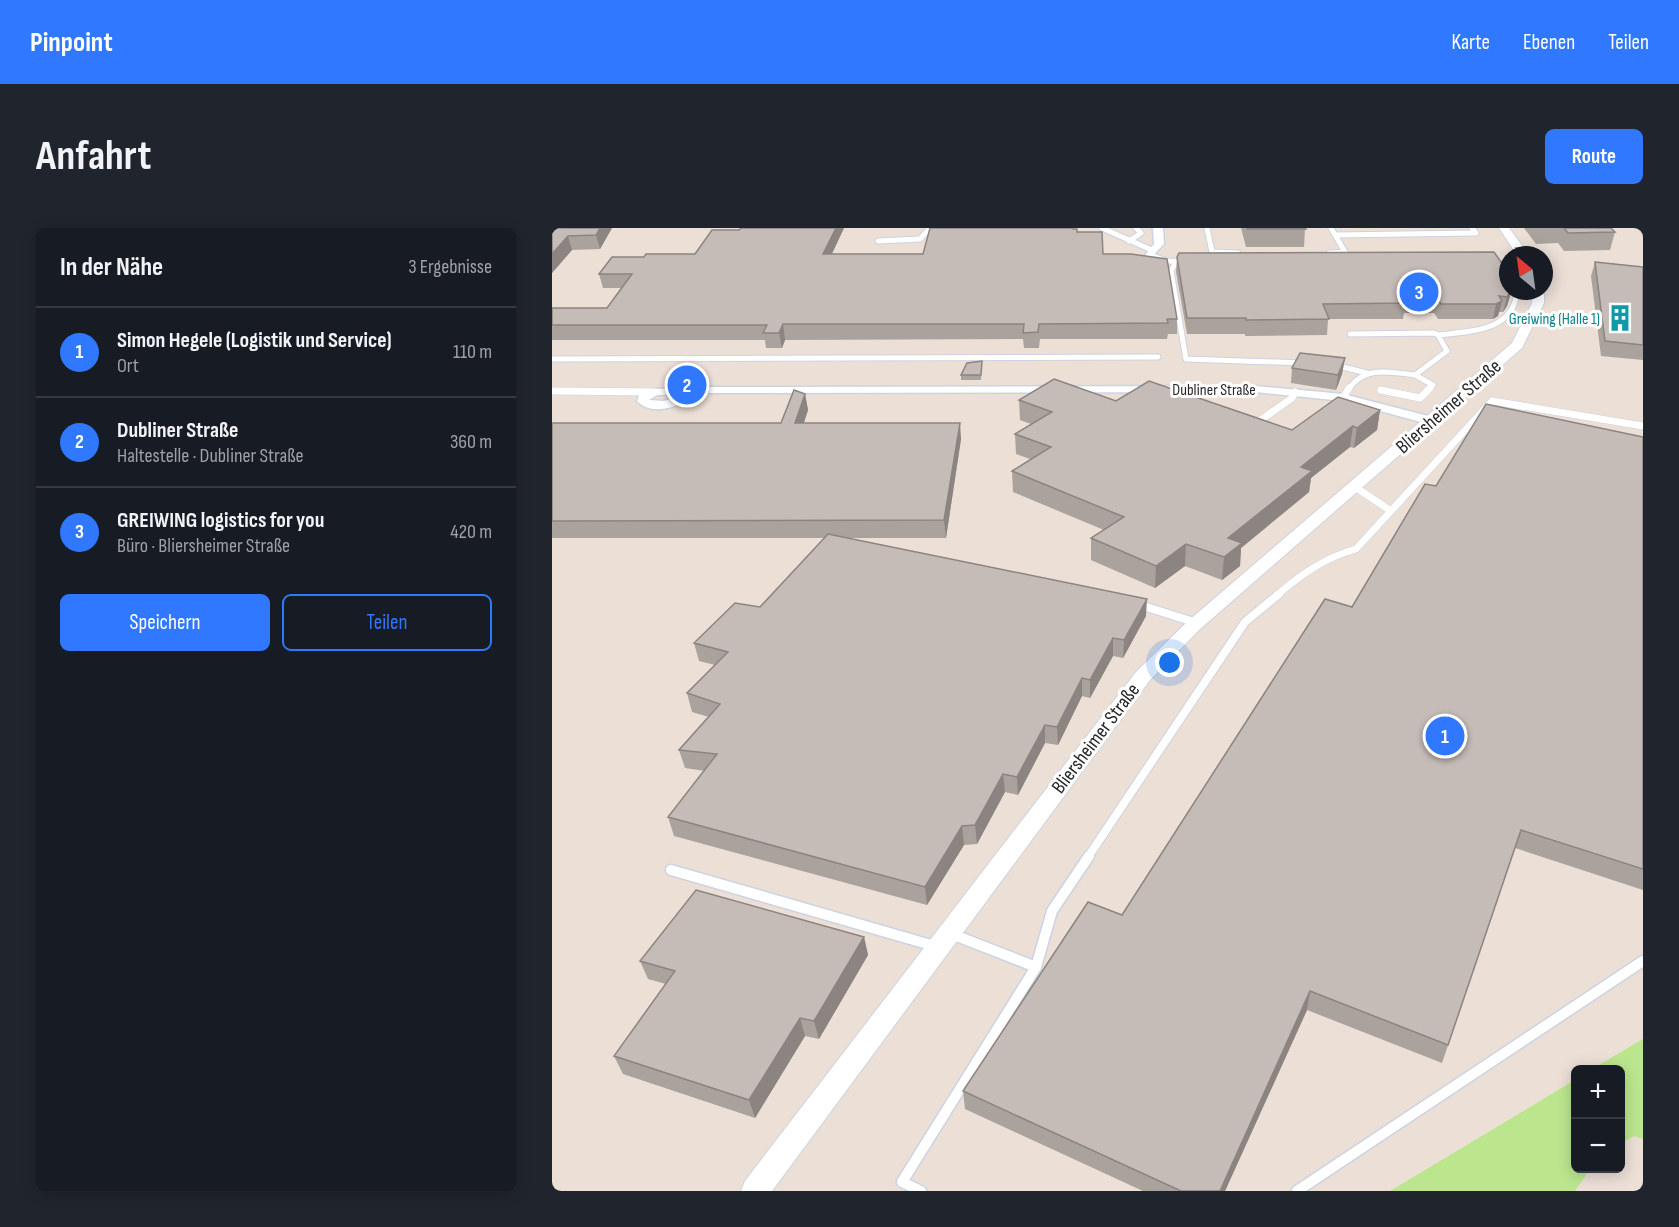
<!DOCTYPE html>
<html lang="de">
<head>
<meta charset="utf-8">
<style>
  :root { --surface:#171b24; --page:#20242c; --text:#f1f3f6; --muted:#9ea1a6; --line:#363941; --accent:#2f78ff }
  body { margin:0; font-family:"Sofia Sans Condensed",sans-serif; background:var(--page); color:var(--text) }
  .controls { position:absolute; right:18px; bottom:18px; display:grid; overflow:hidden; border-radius:9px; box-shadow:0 3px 15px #0003 }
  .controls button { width:54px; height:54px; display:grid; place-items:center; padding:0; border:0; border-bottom:2px solid var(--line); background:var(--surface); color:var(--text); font:30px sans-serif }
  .compass { position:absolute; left:947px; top:18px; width:54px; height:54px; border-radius:50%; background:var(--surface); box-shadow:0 3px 15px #0003; rotate:331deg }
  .you { position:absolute; left:618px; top:435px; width:21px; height:21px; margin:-15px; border:4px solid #fff; border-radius:50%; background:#1a73e8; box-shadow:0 0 0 9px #1a73e833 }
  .badge { display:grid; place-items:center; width:39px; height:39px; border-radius:50%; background:var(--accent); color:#fff; font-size:20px; font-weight:700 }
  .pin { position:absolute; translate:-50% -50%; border:3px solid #fff; box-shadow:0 2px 6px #0006 }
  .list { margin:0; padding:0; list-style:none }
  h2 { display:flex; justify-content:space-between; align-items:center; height:78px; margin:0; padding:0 24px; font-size:26px }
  h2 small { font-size:20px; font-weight:400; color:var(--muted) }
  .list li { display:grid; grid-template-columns:39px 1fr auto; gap:18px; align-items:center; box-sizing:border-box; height:90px; padding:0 24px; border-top:2px solid var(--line) }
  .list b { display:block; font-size:22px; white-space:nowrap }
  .list p { margin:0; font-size:20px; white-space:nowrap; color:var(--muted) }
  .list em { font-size:20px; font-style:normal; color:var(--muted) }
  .actions { display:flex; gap:12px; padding:18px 24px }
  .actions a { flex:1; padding:14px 0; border:2px solid var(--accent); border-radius:9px; text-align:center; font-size:21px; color:var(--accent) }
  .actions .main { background:var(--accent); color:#fff }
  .map { position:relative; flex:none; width:1091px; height:963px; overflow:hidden; border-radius:9px }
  header { display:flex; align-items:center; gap:36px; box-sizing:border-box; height:84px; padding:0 30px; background:var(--accent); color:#fff }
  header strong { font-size:28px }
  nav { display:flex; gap:33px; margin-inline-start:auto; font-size:21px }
  .intro { display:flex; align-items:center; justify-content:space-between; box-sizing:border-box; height:144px; padding:0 36px }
  h1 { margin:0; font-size:42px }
  .button { padding:15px 27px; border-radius:9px; background:var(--accent); color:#fff; font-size:21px; font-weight:700 }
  main { display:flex; gap:36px; padding:0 36px }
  aside { flex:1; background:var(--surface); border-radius:9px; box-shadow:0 3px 15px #0003 }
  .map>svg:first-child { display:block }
  .green { fill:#bbe68e }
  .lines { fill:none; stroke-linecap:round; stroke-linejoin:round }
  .service-far3-casing { stroke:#ccd3e2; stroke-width:7 }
  .service-far2-casing { stroke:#ccd3e2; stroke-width:8 }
  .service-far1-casing { stroke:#ccd3e2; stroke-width:10 }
  .service-casing { stroke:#ccd3e2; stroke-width:13 }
  .minor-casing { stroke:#ccd3e2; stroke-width:3 }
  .tertiary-casing { stroke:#ccd3e2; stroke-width:2 }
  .service-far3 { stroke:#fff; stroke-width:5 }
  .service-far2 { stroke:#fff; stroke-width:7 }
  .service-far1 { stroke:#fff; stroke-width:8 }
  .service { stroke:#fff; stroke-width:10 }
  .minor { fill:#fff; fill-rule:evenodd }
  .tertiary { fill:#fff; fill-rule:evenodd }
  .wall { fill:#aaa29d }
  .shaded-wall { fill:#8b8480 }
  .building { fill:#c6bcb7; stroke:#8b8480; stroke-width:1.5 }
  .labels { text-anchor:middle; stroke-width:6; stroke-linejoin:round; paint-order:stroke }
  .far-culture-label { font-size:16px; fill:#0d838f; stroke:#fff; text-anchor:end }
  .far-street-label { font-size:16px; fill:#272727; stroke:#fff }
  .street-label { font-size:20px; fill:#272727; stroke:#fff }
</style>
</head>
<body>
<header>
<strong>Pinpoint</strong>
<nav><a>Karte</a><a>Ebenen</a><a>Teilen</a></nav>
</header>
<div class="intro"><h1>Anfahrt</h1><a class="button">Route</a></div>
<main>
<aside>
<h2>In der Nähe<small>3 Ergebnisse</small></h2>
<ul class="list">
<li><span class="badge">1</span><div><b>Simon Hegele (Logistik und Service)</b><p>Ort</p></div><em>110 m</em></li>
<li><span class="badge">2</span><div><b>Dubliner Straße</b><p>Haltestelle · Dubliner Straße</p></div><em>360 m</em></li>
<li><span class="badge">3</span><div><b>GREIWING logistics for you</b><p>Büro · Bliersheimer Straße</p></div><em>420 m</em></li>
</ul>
<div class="actions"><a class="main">Speichern</a><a>Teilen</a></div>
</aside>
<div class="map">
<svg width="1091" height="963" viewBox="0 0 1091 963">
  <rect width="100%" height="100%" fill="#ebdfd6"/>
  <!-- green -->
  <path class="green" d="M1091 811V911L1082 908 1069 915 1068 842 1040 841Z
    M1023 852V940L1038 941 1023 963H838Z"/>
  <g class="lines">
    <defs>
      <path id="service-far3" d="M550 0 602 23
        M655 0 660 24 686 25
        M783 7 924 5 920 0
        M326 13 368 11 378 0
        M577 13 589 5 584 0
        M777 25 793 24 779 0
        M598 27 615 33 636 34
        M624 34 619 43 634 131 752 135
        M942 34 956 40
        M886 107C918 103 962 104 965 63
        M0 131 606 129
        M783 137 815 145
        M863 147 881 157 876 162
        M796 162C812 137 838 144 863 147L895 123 886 107 882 105 798 106"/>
      <path id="service-far2" d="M829 162 868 170 878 160
        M0 163 103 164
        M791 170 797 160
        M700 198 740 170 743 164
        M803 259 839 283
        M725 367C750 346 772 330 804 321L940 173 1091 198"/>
      <path id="service-far1" d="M585 376 645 395
        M536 629 693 394 727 366"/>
      <path id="service" d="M119 642 386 719
        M397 705 484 739
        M369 963 350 954 484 739 500 683 537 628
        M745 963 1091 733"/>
      <path id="minor" d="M601 0H611L612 16 598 30 593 27 602 16Z
        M703 158 791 166 884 190 886 193 880 197 791 173 703 164 155 165C135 173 103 192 85 173L87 167 103 161 153 159ZM132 166 112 173 97 172 105 167Z"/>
      <path id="tertiary" d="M947 0H957L977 27H965Z
        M980 63H992V75L970 120 647 402 598 452 220 963H189L193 953 584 444 635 394 960 115 980 75Z"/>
    </defs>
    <!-- service-far3 casing -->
    <use href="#service-far3" class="service-far3-casing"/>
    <!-- service-far2 casing -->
    <use href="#service-far2" class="service-far2-casing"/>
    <!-- service-far1 casing -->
    <use href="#service-far1" class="service-far1-casing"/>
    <!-- service casing -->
    <use href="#service" class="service-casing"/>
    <!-- minor casing -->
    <use href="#minor" class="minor-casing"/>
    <!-- tertiary casing -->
    <use href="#tertiary" class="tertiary-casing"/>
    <!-- service-far3 -->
    <use href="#service-far3" class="service-far3"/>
    <!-- service-far2 -->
    <use href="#service-far2" class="service-far2"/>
    <!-- service-far1 -->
    <use href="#service-far1" class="service-far1"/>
    <!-- service -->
    <use href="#service" class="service"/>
    <!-- minor -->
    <use href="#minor" class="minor"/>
    <!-- tertiary -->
    <use href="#tertiary" class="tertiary"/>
  </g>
  <!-- wall -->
  <path class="wall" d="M0 0H60L48 21 20 22 0 45Z
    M189 0H292L280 26H371L521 1 551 26 625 91V106H616L615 111H488L487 120H472L471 111 233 112 230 120H214L213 112H0V80H55L69 60H51L47 46 92 29 143 26 187 2Z
    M689 0H753L752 19H694Z
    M972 0H1059L1063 4 1058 22 1012 23 1006 15 984 16Z
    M625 29 956 44V63H960L955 78 951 84H947L946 88 941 91H886L882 85H852L851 91H776L775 107 693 108V106H635L624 44Z
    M1043 34 1091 39V132L1049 128 1039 48Z
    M793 130 790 146 784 162 739 155 740 140Z
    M430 133 429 152H409V147Z
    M253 166 256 182 252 195 409 211 394 310H293L594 388 571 430 561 428 538 470 530 468 506 517 493 515 466 567 453 564 425 616 412 617 375 677 122 608 116 589 153 543 133 540 127 522 157 489 140 484 135 465 163 437 147 433 142 415 208 379 273 310H0V195H229Z
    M467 172 564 173 740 202 828 182 825 202 802 220 798 219 759 250 757 264 689 320 688 338 670 352 633 338 603 360 539 332V310L552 302 461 264 460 243 478 231 464 226 463 206 479 196 468 192Z
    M1091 209V662L963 620 890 835 755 782 673 963H591L413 881 411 863 570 687 800 379 884 258Z
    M312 709 316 727 267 811 253 808 203 890 71 846 62 828 114 756 96 751 88 733Z"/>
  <!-- shaded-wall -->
  <path class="shaded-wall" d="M48 0H60L48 21 44 7Z
    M284 0H292L273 40 271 26Z
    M16 8 20 22 0 45V26Z
    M959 63 955 78 951 84 955 69Z
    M950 73 946 88 941 91 944 76Z
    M231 96 233 112 230 120 227 105Z
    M793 130 790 146 784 162 786 147Z
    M253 166 256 182 246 211 243 195Z
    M828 182 825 202 802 220 805 200Z
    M408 195 409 211 394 310 392 292Z
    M801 198 798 219 759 250 757 264 689 320 688 338 670 352 672 329 676 310 749 239Z
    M634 316 633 338 603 360 604 338Z
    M595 371 594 388 571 430 572 412Z
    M561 410V428L538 470V452Z
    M530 450V468L506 517 505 499Z
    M493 497V515L466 567 465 549Z
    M451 546 453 564 425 616 423 597Z
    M410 598 412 617 375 677 373 659Z
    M312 709 316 727 267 811 262 793Z
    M758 763 755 782 673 963H668Z
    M248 790 253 808 203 890 197 872Z"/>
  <!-- building -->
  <path class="building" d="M0 0H48L44 7 16 8 0 26Z
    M189 0H284L271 26H371L378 0H521V1H525V4H550L551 26H579L615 31 625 91H615L616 95 487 96 486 104 471 105 472 96H231L227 105H211L215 97H0V80H55L80 46H47L60 29H92L94 26H143L160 2H187Z
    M695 0H753L754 1H695Z
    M1012 0H1059L1063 4 1016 5Z
    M942 24 956 44V56H955L956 58V63H959L955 69 947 68 950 73 944 76H889L885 69H850L853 75 771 76 777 91 694 92V90H635L625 29 627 25Z
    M1043 34 1091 39V117L1053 113Z
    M748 125 793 130 786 147 740 140Z
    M430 133 429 147H409L415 135Z
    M502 151 564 173 597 153 740 202 786 169 828 182 805 200 801 198 749 239 760 243 676 310 690 315 672 329 634 316 604 338 539 310 572 289 460 243 499 219 463 206 500 184 467 172Z
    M242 162 253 166 243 195H408L392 292 0 293V195H229Z
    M934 176 1091 209V641L969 602 896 817 758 763 668 963H629L411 863 536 674 570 687 773 371 800 379 873 256 884 258Z
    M276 306 595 371 572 412 561 410 538 452 530 450 505 499 493 497 465 549 451 546 423 597 410 598 373 659 116 589 165 526 127 522 168 476 135 465 176 424 142 415 183 375 208 379Z
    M144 662 312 709 262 793 248 790 197 872 62 828 123 743 88 733Z"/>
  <!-- icons -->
  <defs>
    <symbol id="building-bare" viewBox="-9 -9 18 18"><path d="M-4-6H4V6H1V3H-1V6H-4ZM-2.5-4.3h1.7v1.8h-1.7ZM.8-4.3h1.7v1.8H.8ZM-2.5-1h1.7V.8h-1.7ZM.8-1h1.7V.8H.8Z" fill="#0f9aa8" stroke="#fff" stroke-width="2.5" paint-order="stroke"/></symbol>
  </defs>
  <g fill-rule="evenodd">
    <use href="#building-bare" x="1049" y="71" width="38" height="38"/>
  </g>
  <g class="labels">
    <!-- far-culture labels -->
    <g class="far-culture-label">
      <text x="1048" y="96">Greiwing (Halle 1)</text>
    </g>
    <!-- far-street labels -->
    <g class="far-street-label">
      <text x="662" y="167">Dubliner Straße</text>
    </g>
    <!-- street labels -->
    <g class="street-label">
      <text transform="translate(896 178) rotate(-41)" y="7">Bliersheimer Straße</text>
      <text transform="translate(543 510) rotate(-53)" y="7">Bliersheimer Straße</text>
    </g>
  </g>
</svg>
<div class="controls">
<button>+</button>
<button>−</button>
</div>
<svg class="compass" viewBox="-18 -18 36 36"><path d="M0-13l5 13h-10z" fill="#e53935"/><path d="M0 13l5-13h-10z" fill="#9ea1a6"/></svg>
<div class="you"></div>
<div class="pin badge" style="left:893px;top:508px">1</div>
<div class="pin badge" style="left:135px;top:157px">2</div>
<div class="pin badge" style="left:867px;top:64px">3</div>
</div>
</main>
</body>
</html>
